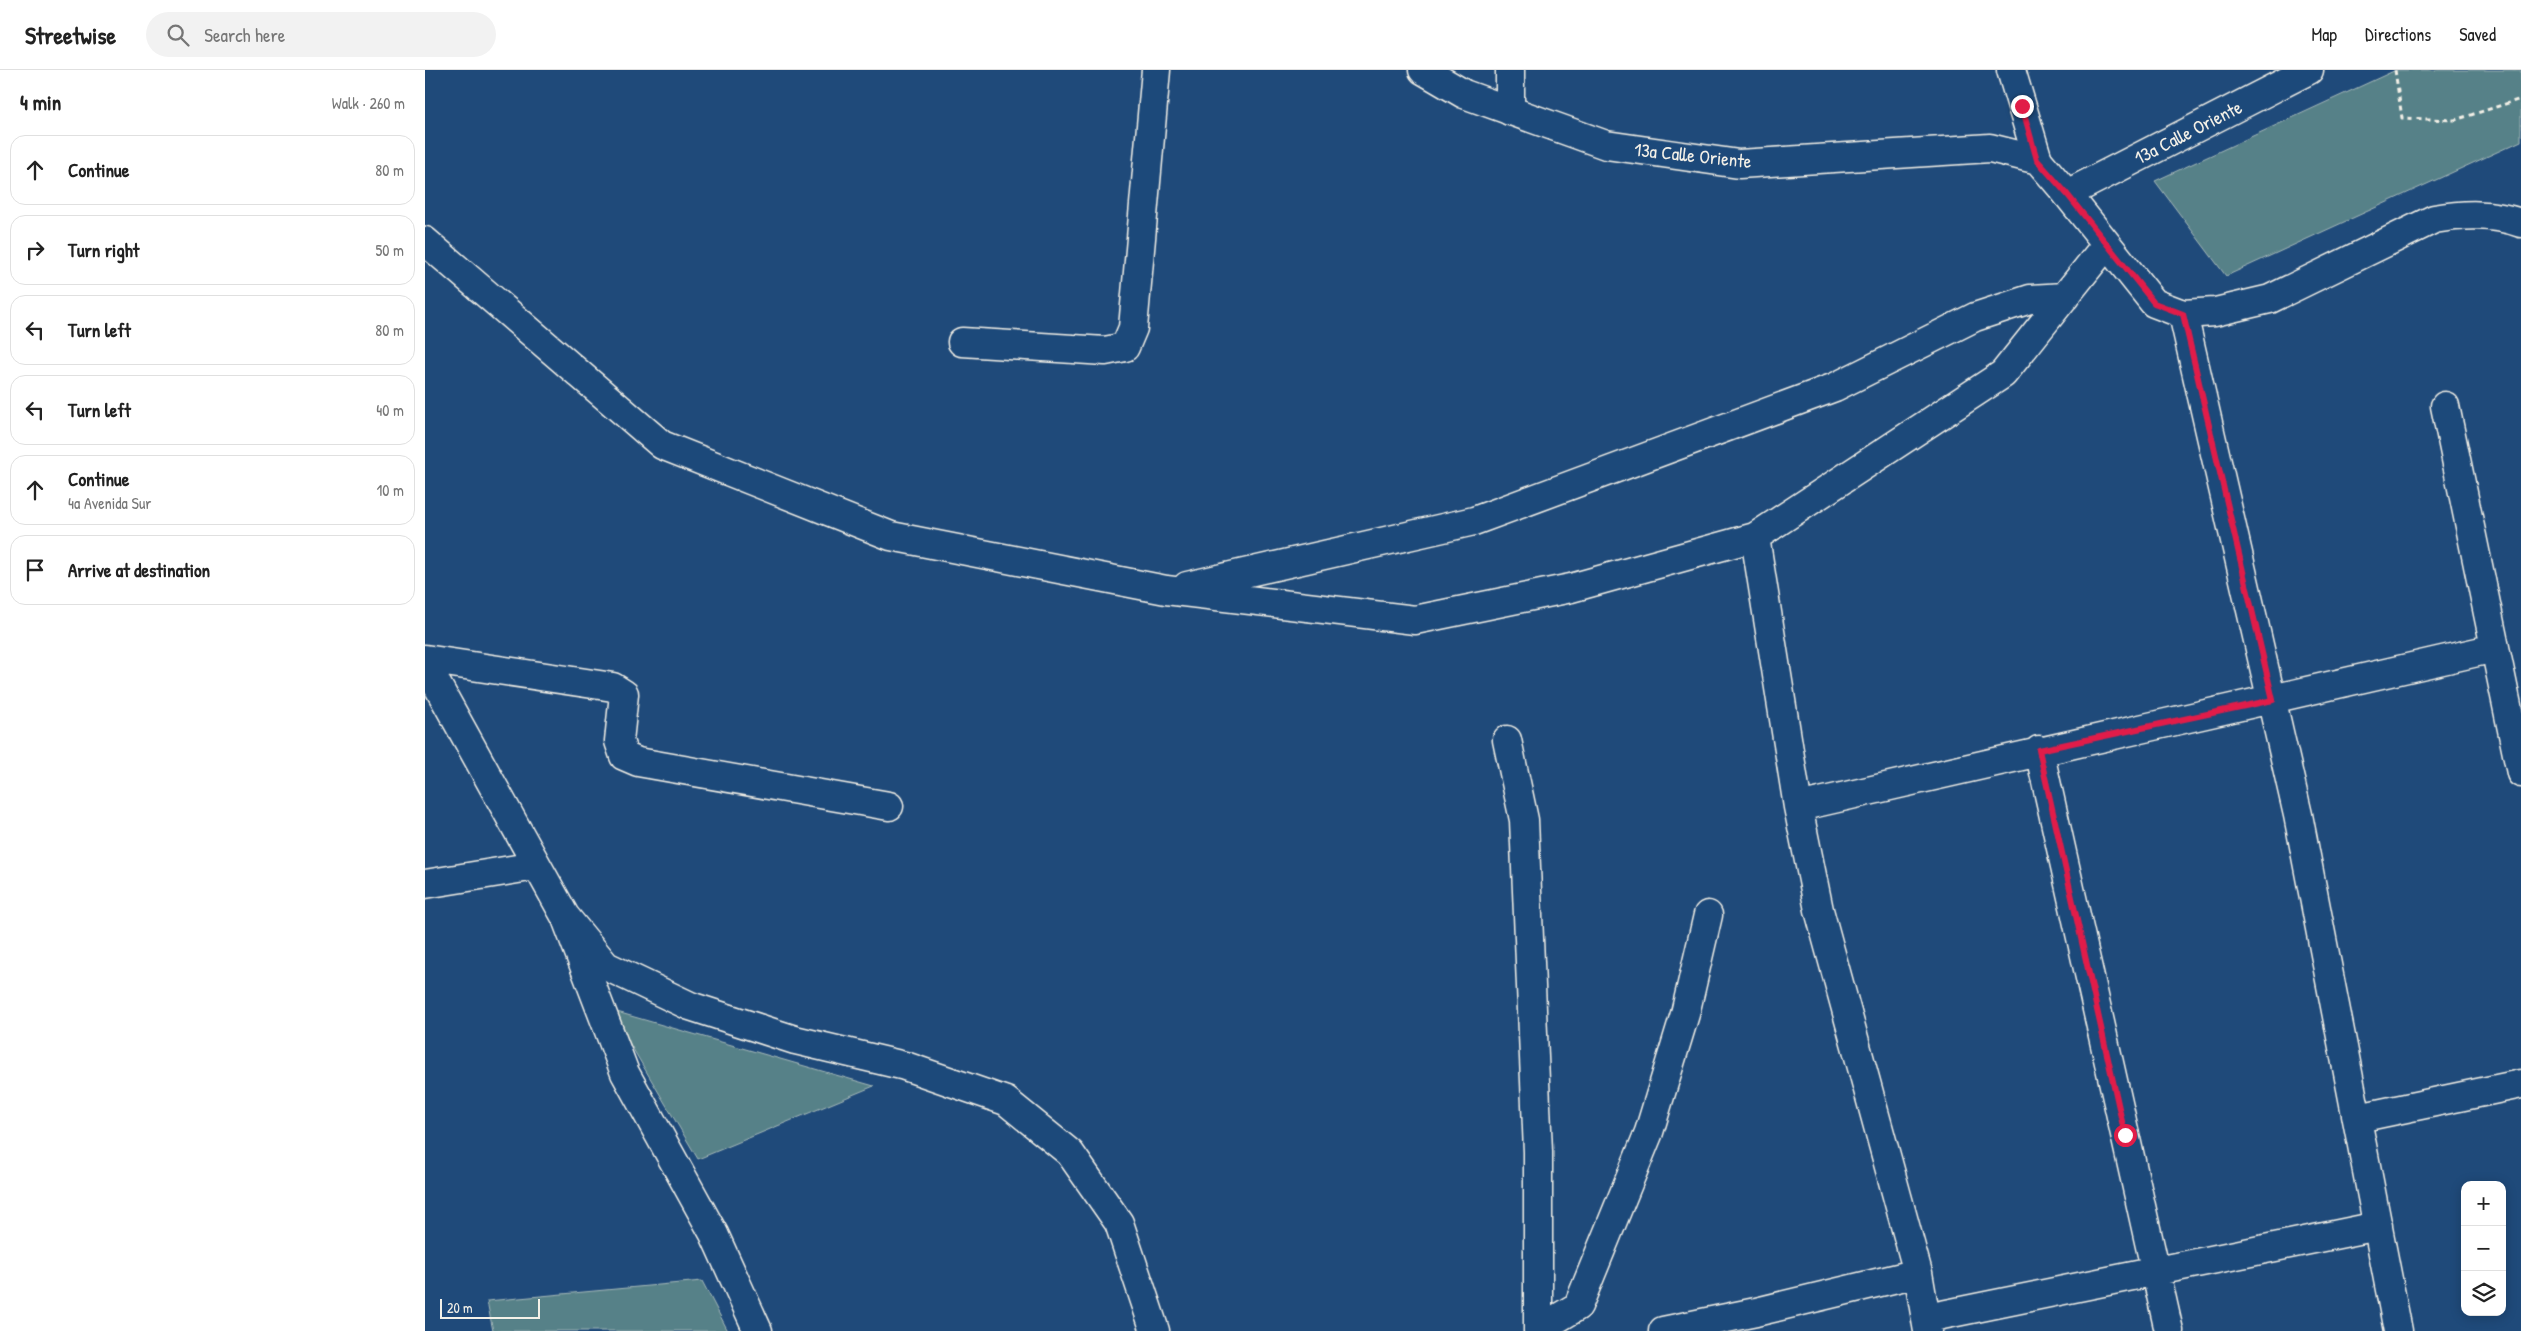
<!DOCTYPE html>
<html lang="en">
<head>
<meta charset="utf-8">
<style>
  :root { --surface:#fff; --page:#f2f2f2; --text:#222; --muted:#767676; --line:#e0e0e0 }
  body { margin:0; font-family:"Patrick Hand",sans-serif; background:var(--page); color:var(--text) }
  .controls { position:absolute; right:15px; bottom:15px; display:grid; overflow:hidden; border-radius:10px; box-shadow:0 2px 12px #0003 }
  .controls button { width:45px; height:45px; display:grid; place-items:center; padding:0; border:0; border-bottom:1px solid var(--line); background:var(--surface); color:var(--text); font:25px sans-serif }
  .scale { position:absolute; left:15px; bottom:12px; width:100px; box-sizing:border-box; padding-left:5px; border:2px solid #f4f1e8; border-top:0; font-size:14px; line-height:18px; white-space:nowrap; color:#f4f1e8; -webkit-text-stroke:4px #1f4a7a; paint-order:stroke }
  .stop { position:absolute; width:15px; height:15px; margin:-11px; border:4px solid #e11d48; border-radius:50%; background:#fff }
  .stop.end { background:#e11d48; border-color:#fff; box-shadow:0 1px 5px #0008 }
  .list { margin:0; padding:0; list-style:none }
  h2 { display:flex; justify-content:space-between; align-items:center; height:65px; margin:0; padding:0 20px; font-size:21px }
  h2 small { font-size:16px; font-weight:400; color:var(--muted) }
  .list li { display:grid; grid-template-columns:32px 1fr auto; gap:15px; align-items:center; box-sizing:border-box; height:70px; margin:0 10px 10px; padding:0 10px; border:1px solid var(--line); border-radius:15px }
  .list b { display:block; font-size:19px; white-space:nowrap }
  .list p { margin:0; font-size:16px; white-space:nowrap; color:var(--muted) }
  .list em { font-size:16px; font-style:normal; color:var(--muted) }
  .icon { flex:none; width:28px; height:28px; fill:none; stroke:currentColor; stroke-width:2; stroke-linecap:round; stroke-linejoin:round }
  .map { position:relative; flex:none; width:2096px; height:1261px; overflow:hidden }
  header { display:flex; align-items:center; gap:30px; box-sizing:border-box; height:70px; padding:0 25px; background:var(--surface); border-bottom:1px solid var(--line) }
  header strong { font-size:24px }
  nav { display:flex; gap:28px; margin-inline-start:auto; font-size:18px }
  .search { width:350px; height:45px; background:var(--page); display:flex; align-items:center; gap:12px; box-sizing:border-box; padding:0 18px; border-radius:28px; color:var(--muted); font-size:19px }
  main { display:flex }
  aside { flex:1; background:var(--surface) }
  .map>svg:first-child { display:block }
  .park { fill:#578188; stroke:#a6b9b8 }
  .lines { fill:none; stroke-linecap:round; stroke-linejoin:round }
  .minor-casing { stroke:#f4f1e8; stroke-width:31 }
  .tertiary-casing { stroke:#f4f1e8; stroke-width:31 }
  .path { stroke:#f4f1e8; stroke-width:3; stroke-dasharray:5 4; stroke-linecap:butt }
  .minor { stroke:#1f4a7a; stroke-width:28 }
  .tertiary { stroke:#1f4a7a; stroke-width:28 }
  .route { stroke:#e11d48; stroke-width:6 }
  .labels { text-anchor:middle; stroke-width:4; stroke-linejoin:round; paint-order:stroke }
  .street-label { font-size:19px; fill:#f4f1e8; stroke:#1f4a7a }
</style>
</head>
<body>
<header>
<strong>Streetwise</strong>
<div class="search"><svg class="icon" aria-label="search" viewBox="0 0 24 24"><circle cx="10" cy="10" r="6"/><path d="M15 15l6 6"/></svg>Search here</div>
<nav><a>Map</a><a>Directions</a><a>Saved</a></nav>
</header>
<main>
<aside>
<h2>4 min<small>Walk · 260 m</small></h2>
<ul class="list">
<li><svg class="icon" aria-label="ahead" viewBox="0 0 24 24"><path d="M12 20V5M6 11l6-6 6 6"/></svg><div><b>Continue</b></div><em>80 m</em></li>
<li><svg class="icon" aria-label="right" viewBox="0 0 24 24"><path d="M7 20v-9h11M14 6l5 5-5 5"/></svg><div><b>Turn right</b></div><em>50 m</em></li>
<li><svg class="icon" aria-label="left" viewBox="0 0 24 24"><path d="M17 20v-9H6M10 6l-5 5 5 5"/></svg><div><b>Turn left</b></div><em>80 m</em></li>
<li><svg class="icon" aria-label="left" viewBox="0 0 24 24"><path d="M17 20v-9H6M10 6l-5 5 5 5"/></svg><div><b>Turn left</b></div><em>40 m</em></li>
<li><svg class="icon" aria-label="ahead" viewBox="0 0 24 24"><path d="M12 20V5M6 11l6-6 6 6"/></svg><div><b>Continue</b><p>4a Avenida Sur</p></div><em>10 m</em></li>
<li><svg class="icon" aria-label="arrive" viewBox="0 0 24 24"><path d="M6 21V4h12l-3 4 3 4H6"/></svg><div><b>Arrive at destination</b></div></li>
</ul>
</aside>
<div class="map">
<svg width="2096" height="1261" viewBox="0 0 2096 1261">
  <rect width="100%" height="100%" fill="#1f4a7a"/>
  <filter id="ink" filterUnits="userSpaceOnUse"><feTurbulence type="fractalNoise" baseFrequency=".02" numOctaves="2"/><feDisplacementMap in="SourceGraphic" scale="10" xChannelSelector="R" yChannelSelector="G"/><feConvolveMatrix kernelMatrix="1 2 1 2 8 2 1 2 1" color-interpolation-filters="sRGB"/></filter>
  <g filter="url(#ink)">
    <!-- park -->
    <path class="park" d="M1971 0H2096V71L1801 206 1730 111Z
      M185 940 449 1016 273 1089Z
      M277 1211 303 1261H68L62 1231Z"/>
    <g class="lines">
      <defs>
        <path id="minor" d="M1586 0 1613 90
          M1085 41V0
          M1642 124 1884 0
          M0 171 237 375 466 466 741 520 990 550 1146 518 1330 467 1578 304 1681 175
          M1758 244 1873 745 1973 1261
          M537 272 680 281 700 277 708 258 731 0
          M2020 336 2096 703
          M1330 467 1373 737 1394 840 1493 1203 1503 1261
          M762 516 1049 451 1410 317 1550 247 1605 229 1640 227
          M0 589 188 617 199 624 194 671 199 686 213 692 464 736
          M1082 670 1099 750 1113 1082V1261
          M1614 680 1744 1261
          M1373 737C1605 682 1838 633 2070 578
          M0 814 111 796
          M142 851 200 1003 289 1164 333 1261
          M1933 1048 2096 1014
          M1502 1248 1953 1156
          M1113 1260 1153 1236 1224 1062 1260 944 1283 845
          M1238 1261 1331 1242 1493 1203"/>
        <path id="tertiary" d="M998 0 1039 24 1181 75 1314 94 1565 78 1613 90 1642 124 1729 233 1758 244 1790 242 1845 229 2009 149C2039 144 2067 143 2096 153
          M0 593 140 846 181 896 265 936 370 970 480 996 581 1031 645 1083 694 1153 730 1261"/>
      </defs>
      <!-- minor casing -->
      <use href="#minor" class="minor-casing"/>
      <!-- tertiary casing -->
      <use href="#tertiary" class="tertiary-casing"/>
      <!-- path -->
      <path class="path" d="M1970 0 1977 48 2030 50 2096 29"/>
      <!-- minor -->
      <use href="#minor" class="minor"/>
      <!-- tertiary -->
      <use href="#tertiary" class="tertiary"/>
    </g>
  </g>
  <g class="lines" filter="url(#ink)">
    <!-- route -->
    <path class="route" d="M1597 36 1612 90 1642 124 1729 233 1758 244 1848 630 1614 680 1700 1065"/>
  </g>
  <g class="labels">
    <!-- street labels -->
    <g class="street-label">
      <text transform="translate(1763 62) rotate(-27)" y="7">13a Calle Oriente</text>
      <text transform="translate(1268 85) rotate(6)" y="7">13a Calle Oriente</text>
    </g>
  </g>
</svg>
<div class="controls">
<button>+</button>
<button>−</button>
<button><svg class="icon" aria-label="layers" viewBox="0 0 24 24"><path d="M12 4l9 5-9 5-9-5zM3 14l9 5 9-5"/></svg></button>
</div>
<div class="scale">20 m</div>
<div class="stop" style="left:1700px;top:1065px"></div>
<div class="stop end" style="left:1597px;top:36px"></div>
</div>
</main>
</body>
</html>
